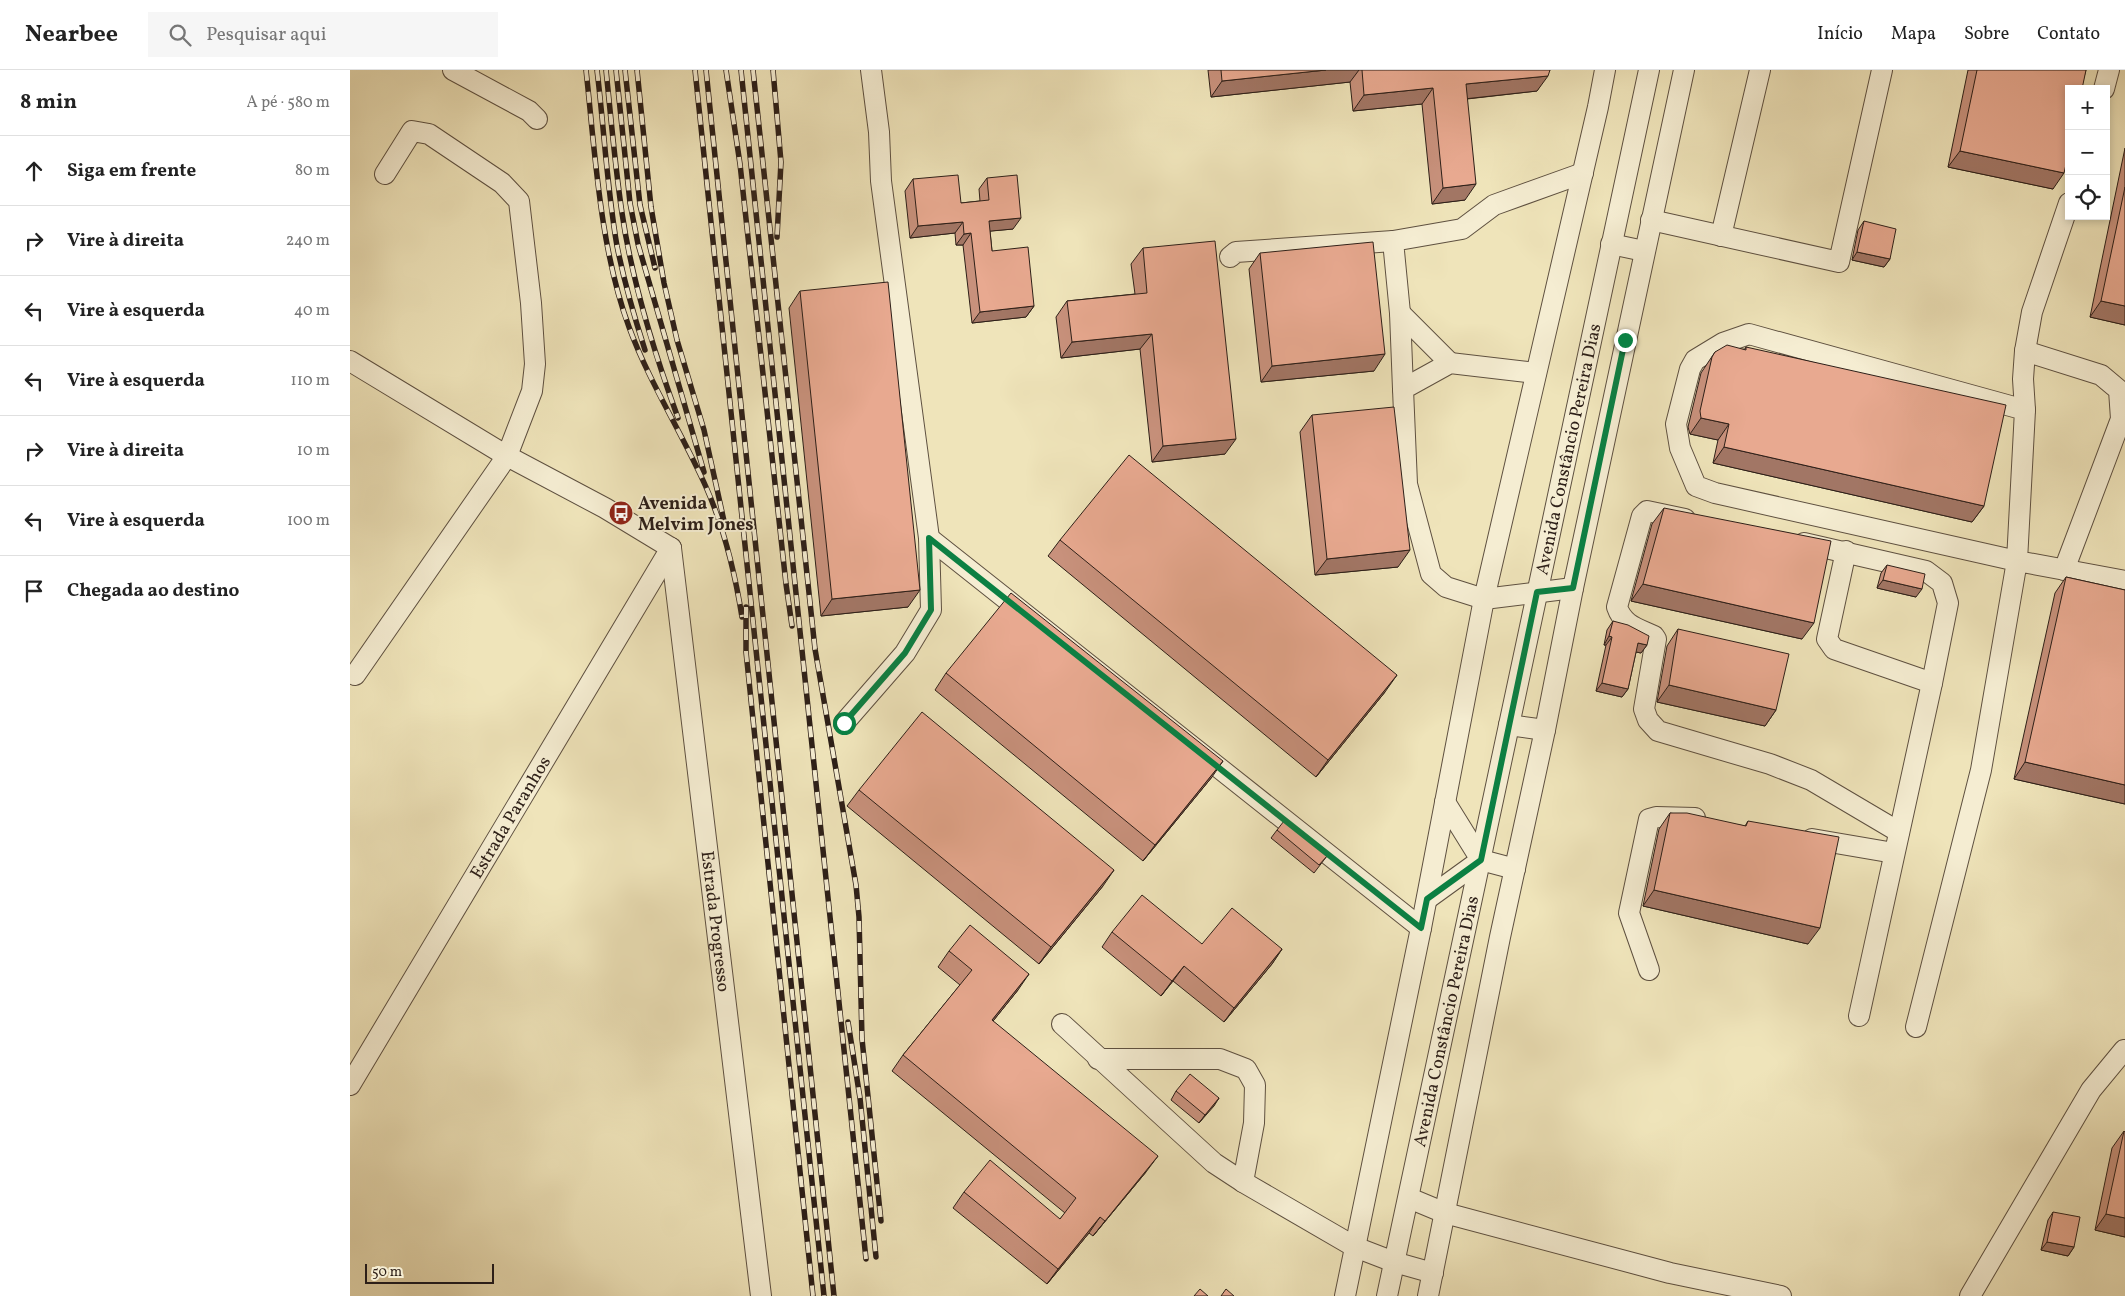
<!DOCTYPE html>
<html lang="pt">
<head>
<meta charset="utf-8">
<style>
  :root { --surface:#fff; --page:#f6f6f6; --text:#222; --muted:#767676; --line:#e0e0e0 }
  body { margin:0; font-family:Vollkorn,serif; background:var(--page); color:var(--text) }
  .controls { position:absolute; right:15px; top:15px; display:grid; overflow:hidden; border-radius:0px; box-shadow:0 2px 8px #0003 }
  .controls button { width:45px; height:45px; display:grid; place-items:center; padding:0; border:0; border-bottom:1px solid var(--line); background:var(--surface); color:var(--text); font:25px sans-serif }
  .scale { position:absolute; left:15px; bottom:12px; width:129px; box-sizing:border-box; padding-left:5px; border:2px solid #2d1f18; border-top:0; font-size:14px; line-height:18px; white-space:nowrap; color:#2d1f18; -webkit-text-stroke:4px #f5edd2; paint-order:stroke }
  .stop { position:absolute; width:15px; height:15px; margin:-11px; border:4px solid #0b8043; border-radius:50%; background:#fff }
  .stop.end { background:#0b8043; border-color:#fff; box-shadow:0 1px 5px #0008 }
  .list { margin:0; padding:0; list-style:none }
  h2 { display:flex; justify-content:space-between; align-items:center; height:65px; margin:0; padding:0 20px; font-size:21px }
  h2 small { font-size:16px; font-weight:400; color:var(--muted) }
  .list li { display:grid; grid-template-columns:32px 1fr auto; gap:15px; align-items:center; box-sizing:border-box; height:70px; padding:0 20px; border-top:1px solid var(--line) }
  .list b { display:block; font-size:19px; white-space:nowrap }
  .list em { font-size:16px; font-style:normal; color:var(--muted) }
  .icon { flex:none; width:28px; height:28px; fill:none; stroke:currentColor; stroke-width:2; stroke-linecap:round; stroke-linejoin:round }
  .map { position:relative; flex:none; width:1775px; height:1226px; overflow:hidden }
  header { display:flex; align-items:center; gap:30px; box-sizing:border-box; height:70px; padding:0 25px; background:var(--surface); border-bottom:1px solid var(--line) }
  header strong { font-size:24px }
  nav { display:flex; gap:28px; margin-inline-start:auto; font-size:18px }
  .search { width:350px; height:45px; background:var(--page); display:flex; align-items:center; gap:12px; box-sizing:border-box; padding:0 18px; border-radius:0px; color:var(--muted); font-size:19px }
  main { display:flex }
  aside { flex:1; background:var(--surface) }
  .map>svg:first-child { display:block }
  .lines { fill:none; stroke-linecap:round; stroke-linejoin:round }
  .minor-casing { stroke:#5e5040; stroke-width:22 }
  .minor { stroke:#f5edd2; stroke-width:20 }
  .rail-casing { stroke:#2d1f18; stroke-width:5.5 }
  .rail { stroke:#f5edd2; stroke-width:4; stroke-dasharray:11; stroke-linecap:butt }
  .wall { fill:#c8917c; stroke:#2d1f18 }
  .shaded-wall { fill:#a27665; stroke:#2d1f18 }
  .building { fill:#e8a990; stroke:#2d1f18 }
  .route { stroke:#0b8043; stroke-width:6 }
  .labels { text-anchor:middle; stroke-width:4; stroke-linejoin:round; paint-order:stroke }
  .street-label { font-size:18px; fill:#2d1f18; stroke:#f5edd2 }
  .poi-label { font-size:18px; font-weight:bold; fill:#2d1f18; stroke:#f5edd2; text-anchor:start }
</style>
</head>
<body>
<header>
<strong>Nearbee</strong>
<div class="search"><svg class="icon" aria-label="search" viewBox="0 0 24 24"><circle cx="10" cy="10" r="6"/><path d="M15 15l6 6"/></svg>Pesquisar aqui</div>
<nav><a>Início</a><a>Mapa</a><a>Sobre</a><a>Contato</a></nav>
</header>
<main>
<aside>
<h2>8 min<small>A pé · 580 m</small></h2>
<ul class="list">
<li><svg class="icon" aria-label="ahead" viewBox="0 0 24 24"><path d="M12 20V5M6 11l6-6 6 6"/></svg><div><b>Siga em frente</b></div><em>80 m</em></li>
<li><svg class="icon" aria-label="right" viewBox="0 0 24 24"><path d="M7 20v-9h11M14 6l5 5-5 5"/></svg><div><b>Vire à direita</b></div><em>240 m</em></li>
<li><svg class="icon" aria-label="left" viewBox="0 0 24 24"><path d="M17 20v-9H6M10 6l-5 5 5 5"/></svg><div><b>Vire à esquerda</b></div><em>40 m</em></li>
<li><svg class="icon" aria-label="left" viewBox="0 0 24 24"><path d="M17 20v-9H6M10 6l-5 5 5 5"/></svg><div><b>Vire à esquerda</b></div><em>110 m</em></li>
<li><svg class="icon" aria-label="right" viewBox="0 0 24 24"><path d="M7 20v-9h11M14 6l5 5-5 5"/></svg><div><b>Vire à direita</b></div><em>10 m</em></li>
<li><svg class="icon" aria-label="left" viewBox="0 0 24 24"><path d="M17 20v-9H6M10 6l-5 5 5 5"/></svg><div><b>Vire à esquerda</b></div><em>100 m</em></li>
<li><svg class="icon" aria-label="arrive" viewBox="0 0 24 24"><path d="M6 21V4h12l-3 4 3 4H6"/></svg><div><b>Chegada ao destino</b></div></li>
</ul>
</aside>
<div class="map">
<svg width="1775" height="1226" viewBox="0 0 1775 1226">
  <rect width="100%" height="100%" fill="#efe4ba"/>
  <filter id="stains"><feTurbulence type="fractalNoise" baseFrequency=".004" numOctaves="4"/><feColorMatrix values="0 0 0 0 .2 0 0 0 0 .09 0 0 0 0 .02 0 0 0 .5 -.17"/></filter>
  <radialGradient id="worn" r=".72"><stop offset=".6" stop-color="#630" stop-opacity="0"/><stop offset="1" stop-color="#630" stop-opacity=".3"/></radialGradient>
  <g class="lines">
    <defs>
      <g id="minor">
        <path d="M103 0 179 41 187 49"/>
        <path d="M1754 19 1759 0"/>
        <path d="M1301 150 1489 192 1532 0"/>
        <path d="M1371 166 1410 0"/>
        <path d="M1261 174 1294 181"/>
        <path d="M880 187 886 182 1043 171"/>
        <path d="M1050 243 1100 293"/>
        <path d="M1675 281 1682 242 1719 133"/>
        <path d="M0 291 157 386 255 438 321 478"/>
        <path d="M1186 303 1100 293 1053 319 1057 414 1081 504 1096 517 1134 529 1223 518"/>
        <path d="M1053 319 1050 243 1043 171 1112 159 1144 135 1233 103"/>
        <path d="M1675 340 1673 309 1675 281 1751 305 1769 320 1771 349 1714 500"/>
        <path d="M1335 449 1297 441 1292 446 1267 537C1273 555 1287 558 1304 566L1306 569 1294 639 1298 650 1308 661 1420 694 1461 710 1549 762"/>
        <path d="M579 468 1071 858"/>
        <path d="M1454 473 1576 501 1592 513 1598 533 1582 613 1509 946"/>
        <path id="s1" d="M321 478 411 1226"/>
        <path d="M1496 481 1477 569 1484 579 1582 613"/>
        <path d="M5 605 157 386 182 321 185 294 181 233 169 131 152 113 79 64 62 61 35 104"/>
        <path d="M494 653 555 583 581 540 579 468 531 111 529 62 521 0"/>
        <path d="M1159 655 1195 660"/>
        <path d="M1095 732 1131 790 1165 799"/>
        <path d="M1462 769 1544 783"/>
        <path d="M1077 829 1131 790"/>
        <path d="M1299 900 1279 843 1299 749 1306 747 1345 748"/>
        <path d="M712 954 864 1093 893 1112 1005 1177 1044 1192 1083 1203"/>
        <path d="M1566 957 1631 700 1667 491 1675 340 1399 264 1373 273 1345 290 1340 299 1326 354 1330 378 1346 416 1365 423 1667 491 1775 511"/>
        <path d="M748 989H870L896 999 905 1015 904 1053 893 1112"/>
        <path id="s2" d="M0 1015 321 478"/>
        <path d="M1059 1128 1095 1143 1320 1203 1431 1226"/>
        <path d="M995 1226 1071 858 1134 529 1248 37 1255 0"/>
        <path id="s3" d="M1037 1226 1299 0"/>
        <path d="M1078 1226 1150 867 1195 660 1223 518 1334 0"/>
        <path d="M1620 1226 1741 1020 1774 980"/>
      </g>
    </defs>
    <!-- minor casing -->
    <use href="#minor" class="minor-casing"/>
    <!-- minor -->
    <use href="#minor" class="minor"/>
    <defs>
      <path id="rail" d="M236 0C245 82 250 179 279 257 299 312 332 363 356 417 374 458 385 503 392 547
        M247 0C254 58 257 118 267 176 274 211 284 246 295 280
        M256 0C261 48 265 96 272 143 282 212 304 282 328 348
        M266 0 280 133 288 174 354 402
        M275 0 290 135 305 198
        M287 0 301 137 314 213 327 270 354 360 374 451
        M345 0 474 1226
        M356 0 484 1226
        M376 0 390 94 436 514 442 556
        M391 0 516 1189
        M403 0 465 579 506 815 509 847 512 969 531 1151
        M423 0 431 92 427 167
        M396 537V582L463 1226
        M498 952 510 1028 526 1187"/>
    </defs>
    <!-- rail casing -->
    <use href="#rail" class="rail-casing"/>
    <!-- rail -->
    <use href="#rail" class="rail"/>
  </g>
  <!-- wall -->
  <path class="wall" d="M858 0H1200L1187 21 1117 29 1115 130 1082 134 1072 34 1003 41 1000 12 861 27Z
    M1618 0H1736L1703 119 1598 97Z
    M1775 78V255L1740 247Z
    M637 108 663 159 640 161 642 181 684 236 676 247 622 253 613 175H606L605 163 560 168 555 121 563 109 611 133 630 131 629 119Z
    M1514 151 1540 189 1534 197 1502 190 1508 160Z
    M793 178 875 384 802 392 790 279 711 288 706 247 717 231 785 224 781 194Z
    M910 183 1024 301 911 312 899 199Z
    M450 221 558 537 471 546 439 238Z
    M1396 277 1634 436 1622 452 1363 393 1368 370 1340 364 1338 357 1351 303 1365 282 1395 279Z
    M962 345 1048 497 965 505 950 362Z
    M1314 438 1452 569 1281 531 1302 454Z
    M710 470 1035 622 966 707 698 486Z
    M1537 495 1566 527 1527 518 1531 503Z
    M1716 507 1775 520V734L1664 709 1705 523Z
    M1263 551 1297 575 1291 583 1286 582 1278 619 1272 627 1246 621 1256 575H1254L1257 560Z
    M1328 559 1426 640 1415 656 1307 632 1317 576Z
    M596 603 862 707 793 791 585 620Z
    M509 720 753 816 689 894 497 736Z
    M1320 743 1395 756 1398 751 1458 874 1293 836 1309 759Z
    M927 760 977 786 964 803 921 768Z
    M762 862 852 874 932 879 922 894 874 952 823 911 811 926 752 877Z
    M599 881 668 920 643 951 796 1102 743 1166 739 1163 697 1214 603 1138 614 1122 710 1149 715 1143 542 1001 553 985 610 915 588 897Z
    M826 1021 869 1028 849 1053 821 1030Z
    M1774 1061 1775 1062V1167L1745 1160 1762 1078Z
    M1703 1142 1724 1177 1718 1186 1691 1180 1698 1150Z"/>
  <!-- shaded-wall -->
  <path class="shaded-wall" d="M976 0H1009L1000 12 861 27 872 11Z
    M1198 6 1187 21 1105 30 1116 14Z
    M1083 18 1072 34 1003 41 1014 25Z
    M1610 81 1714 103 1703 119 1598 97Z
    M1126 114 1115 130 1082 134 1093 118Z
    M671 148 663 159 631 162 639 151Z
    M613 152 605 163 560 168 568 156Z
    M621 163 613 175H606L614 164Z
    M1507 182 1540 189 1534 197 1502 190Z
    M1751 231 1775 236V255L1740 247Z
    M684 236 676 247 622 253 630 242Z
    M802 264 790 279 711 288 722 272Z
    M1035 284 1024 301 911 312 922 296Z
    M1351 348 1379 354 1368 370 1340 364Z
    M886 369 875 384 802 392 813 376Z
    M1374 377 1634 436 1622 452 1363 393Z
    M1060 480 1048 497 965 505 977 489Z
    M1533 510 1572 519 1566 527 1527 518Z
    M1293 514 1464 553 1452 569 1281 531Z
    M570 520 558 537 471 546 482 529Z
    M1259 566 1262 567 1256 575H1254Z
    M1288 573 1297 575 1291 583 1282 581Z
    M1047 605 1035 622 966 707 978 690Z
    M1252 613 1278 619 1272 627 1246 621Z
    M1319 615 1426 640 1415 656 1307 632Z
    M873 691 862 707 793 791 805 775Z
    M1675 692 1775 715V734L1664 709Z
    M764 800 753 816 689 894 701 877Z
    M1304 820 1470 858 1458 874 1293 836Z
    M932 879 922 894 874 952 884 938Z
    M834 896 823 911 811 926 822 911Z
    M679 904 668 920 631 966 642 950Z
    M869 1028 864 1036 849 1053 855 1045Z
    M808 1086 796 1102 743 1166 755 1151Z
    M1756 1144 1775 1148V1167L1745 1160Z
    M750 1147 739 1163 697 1214 708 1199Z
    M1697 1172 1724 1177 1718 1186 1691 1180Z"/>
  <!-- building -->
  <path class="building" d="M871 0H976L872 11Z
    M1012 0H1200L1198 6 1116 14 1126 114 1093 118 1083 18 1014 25Z
    M1627 0H1736L1732 19H1719V82L1714 103 1610 81Z
    M608 105 611 133 639 130 637 108 667 105 671 148 639 151 642 181 678 177 684 236 630 242 621 163 614 164 613 152 568 156 563 109Z
    M1775 117V236L1751 231Z
    M1514 151 1546 159 1540 189 1507 182Z
    M865 171 886 369 813 376 802 264 722 272 717 231 797 223 793 178Z
    M1023 172 1035 284 922 296 910 183Z
    M538 212 570 520 482 529 450 221Z
    M1377 275 1396 280V277L1656 335 1634 436 1374 377 1379 354 1351 348 1350 341 1362 287 1365 282Z
    M1044 337 1060 480 977 489 962 345Z
    M779 385 1047 605 978 690 710 470Z
    M1314 438 1481 471 1464 553 1293 514Z
    M1537 495 1575 504 1572 519 1533 510Z
    M1716 507 1775 520V715L1675 692Z
    M661 523 873 691 805 775 596 603Z
    M1263 551 1278 555 1299 566 1297 575 1288 573 1278 619 1252 613 1262 567 1259 566Z
    M1328 559 1439 584 1426 640 1319 615Z
    M572 642 764 800 701 877 509 720Z
    M1320 743H1337L1396 756 1398 751 1489 767 1470 858 1304 820Z
    M934 751 977 786 969 795 927 760Z
    M792 825 852 874 882 838 932 879 884 938 834 896 822 911 762 862Z
    M620 855 679 904 642 950 808 1086 755 1151 750 1147 708 1199 614 1122 640 1090 710 1149 726 1128 553 985 622 900 599 881Z
    M840 1004 869 1028 855 1045 826 1021Z
    M1774 1061 1775 1062V1148L1756 1144Z
    M1703 1142 1730 1147 1724 1177 1697 1172Z
    M850 1219 858 1226H844Z
    M876 1219 884 1226H871Z"/>
  <g class="lines">
    <!-- route -->
    <path class="route" d="M494 653 555 583 581 540 579 468 1071 858 1077 829 1131 790 1187 522 1223 518 1275 270"/>
  </g>
  <!-- icons -->
  <defs>
    <symbol id="bus-disc" viewBox="-11 -11 22 22"><circle r="9.5" fill="#8f2418" stroke="#f5edd2"/><path d="M-5-6H5V4H4V6H2V4H-2V6H-4V4H-5ZM-3.5-4V0h7V-4ZM-3.5 1.2v1.5H-2V1.2ZM2 1.2v1.5H3.5V1.2Z" fill="#fff"/></symbol>
  </defs>
  <g fill-rule="evenodd">
    <use href="#bus-disc" x="257" y="429" width="28" height="28"/>
  </g>
  <g class="labels">
    <!-- street labels -->
    <g class="street-label">
      <text dy="6" stroke="none"><textPath href="#s3" startOffset="866">Avenida Constâncio Pereira Dias</textPath></text>
      <text dy="6" stroke="none"><textPath href="#s2" startOffset="312">Estrada Paranhos</textPath></text>
      <text dy="6" stroke="none"><textPath href="#s1" startOffset="376">Estrada Progresso</textPath></text>
      <text dy="6" stroke="none"><textPath href="#s3" startOffset="281">Avenida Constâncio Pereira Dias</textPath></text>
    </g>
    <!-- poi labels -->
    <g class="poi-label">
      <text x="288" y="439">Avenida<tspan x="288" dy="21">Melvim Jones</tspan></text>
    </g>
  </g>
  <rect width="100%" height="100%" filter="url(#stains)"/>
  <rect width="100%" height="100%" fill="url(#worn)"/>
</svg>
<div class="controls">
<button>+</button>
<button>−</button>
<button><svg class="icon" aria-label="locate" viewBox="0 0 24 24"><circle cx="12" cy="12" r="6"/><path d="M12 2v4M12 18v4M2 12h4M18 12h4"/></svg></button>
</div>
<div class="scale">50 m</div>
<div class="stop" style="left:494px;top:653px"></div>
<div class="stop end" style="left:1275px;top:270px"></div>
</div>
</main>
</body>
</html>
